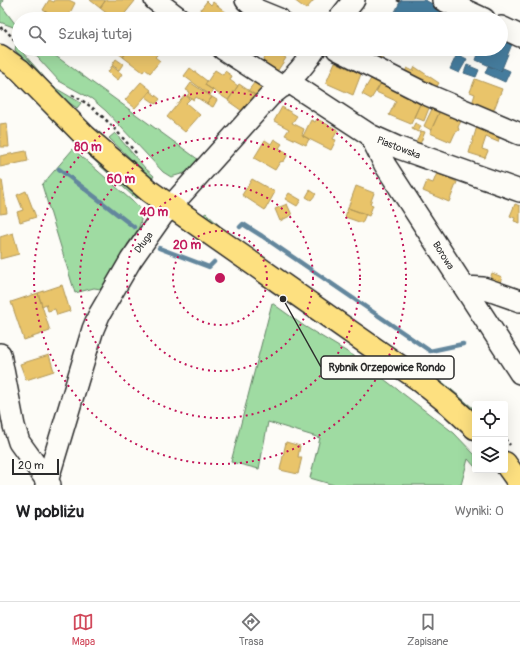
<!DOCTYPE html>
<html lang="pl">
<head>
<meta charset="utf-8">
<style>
  :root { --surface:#fff; --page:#f2f2f2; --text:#202124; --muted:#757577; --line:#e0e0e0; --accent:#d1495b }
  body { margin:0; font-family:Pangolin,sans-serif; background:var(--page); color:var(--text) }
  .controls { position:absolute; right:12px; bottom:12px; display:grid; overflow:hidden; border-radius:4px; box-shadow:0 4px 16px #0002 }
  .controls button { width:36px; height:36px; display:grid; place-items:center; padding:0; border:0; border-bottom:1px solid var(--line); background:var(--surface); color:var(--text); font:20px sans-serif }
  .scale { position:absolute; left:12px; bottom:10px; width:47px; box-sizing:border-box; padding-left:4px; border:2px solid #2b2b2b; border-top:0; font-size:11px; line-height:14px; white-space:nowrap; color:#2b2b2b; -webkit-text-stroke:3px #fdfcf7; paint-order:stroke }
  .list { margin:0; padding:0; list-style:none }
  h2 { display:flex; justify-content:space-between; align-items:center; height:52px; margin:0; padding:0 16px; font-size:17px }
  h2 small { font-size:13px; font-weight:400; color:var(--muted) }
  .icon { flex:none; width:22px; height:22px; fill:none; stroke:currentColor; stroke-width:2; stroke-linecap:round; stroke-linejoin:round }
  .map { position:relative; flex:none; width:520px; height:485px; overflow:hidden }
  .search { position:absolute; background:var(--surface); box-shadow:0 4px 16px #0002; left:12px; right:12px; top:12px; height:44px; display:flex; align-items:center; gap:10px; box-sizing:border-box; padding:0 14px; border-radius:22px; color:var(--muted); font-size:15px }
  .sheet { height:116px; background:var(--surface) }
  nav { display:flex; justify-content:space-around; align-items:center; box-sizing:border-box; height:56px; border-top:1px solid var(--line); background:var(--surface); font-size:11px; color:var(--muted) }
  nav a { display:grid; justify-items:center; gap:2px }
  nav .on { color:var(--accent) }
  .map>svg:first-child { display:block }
  .green { fill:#9fdba2; stroke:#658366 }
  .homes { fill:#e9c46a; stroke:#b09657 }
  .public { fill:#457b9d; stroke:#3d637b }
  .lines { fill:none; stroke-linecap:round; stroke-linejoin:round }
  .stream { stroke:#64879d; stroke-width:4.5 }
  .minor-casing { stroke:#2b2b2b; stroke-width:24 }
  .major-casing { stroke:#2b2b2b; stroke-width:25 }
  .path { stroke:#2b2b2b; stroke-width:2.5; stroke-dasharray:3 3; stroke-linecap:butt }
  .minor { stroke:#fdfcf7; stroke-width:21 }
  .major { stroke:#fde080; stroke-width:22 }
  .ring { fill:none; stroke:#c2185b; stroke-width:2; stroke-dasharray:2 4 }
  .labels { text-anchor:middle; stroke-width:4; stroke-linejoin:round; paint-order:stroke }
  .street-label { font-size:10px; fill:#2b2b2b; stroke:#fdfcf7 }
  .centre { fill:#c2185b; stroke:#fdfcf7; stroke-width:2 }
  .ring-label { font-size:12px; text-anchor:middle; font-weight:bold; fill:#c2185b; stroke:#fdfcf7; stroke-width:4; stroke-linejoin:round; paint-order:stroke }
  .leader { fill:none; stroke:#2b2b2b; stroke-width:1.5 }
  .callout-dot { fill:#2b2b2b; stroke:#fdfcf7; stroke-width:1.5 }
  .callout { fill:#fdfcf7; stroke:#2b2b2b; stroke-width:1.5 }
  .callout-label { font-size:11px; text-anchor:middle; font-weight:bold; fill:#2b2b2b }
</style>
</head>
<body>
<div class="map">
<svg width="520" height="485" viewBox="0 0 520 485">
  <rect width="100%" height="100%" fill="#fdfcf7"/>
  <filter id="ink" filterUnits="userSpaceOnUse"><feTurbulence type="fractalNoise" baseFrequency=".025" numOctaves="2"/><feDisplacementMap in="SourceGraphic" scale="8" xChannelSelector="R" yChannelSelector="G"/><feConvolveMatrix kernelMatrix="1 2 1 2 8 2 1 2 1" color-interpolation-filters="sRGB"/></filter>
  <g filter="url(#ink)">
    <!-- green -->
    <path class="green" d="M0 0H3L1 5 19 29 16 31 13 27 0 22Z
      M16 45 52 86 81 103 77 108 51 91 15 50Z
      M30 49H46L199 160 188 172 171 177 163 172 106 111 92 99 59 81Z
      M3 66 60 124 138 198H135L70 138 9 75Z
      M115 133 145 168 154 176 152 179 109 138Z
      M73 149 140 208C145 223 135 234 127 245L131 250 107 286 100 291 101 289 94 288 75 293 42 185Z
      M206 213 223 229 445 384 474 409 475 414 203 215Z
      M272 303 304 326 354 356 454 433 475 455V467L468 459 461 485H334L310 478 320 438 268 422 259 469 231 462Z"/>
    <!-- homes -->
    <path class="homes" d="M49 0 54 2 55 0H69L75 3 67 19H45L48 13 43 10Z
      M90 0H104L105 1 100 8Z
      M106 0H133L135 1 122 17 124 19H114L100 8Z
      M294 0H314L306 9Z
      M207 1 211 5 213 2 232 17 230 19H200L201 17 197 14Z
      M119 49H129L123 57 117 52Z
      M129 49H152L158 54 155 57 160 61 150 73 145 69 143 72 123 57Z
      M256 49H273L286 58 276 73 261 63 267 54 262 50 257 52Z
      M364 49H383L385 51 381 58Z
      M116 59 123 64 119 70 112 65Z
      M335 62 361 74 353 95 326 83Z
      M112 66 122 74 118 80 108 72Z
      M415 67 439 83 434 91 402 76 407 68 413 71Z
      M190 68 207 81 205 85 213 90 210 95 184 76Z
      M215 70 223 75 225 71 232 76 230 80 238 86 228 100 205 85Z
      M372 77 381 83 371 99 362 94Z
      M258 78 268 85 258 97 248 91Z
      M383 79 405 89 402 95 420 104 411 124 389 115 396 101 376 92Z
      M475 79 502 89 493 112 472 104 475 94 470 92Z
      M141 82 151 90 135 108 125 100Z
      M191 83 212 97 207 104 196 97 194 100 187 96 190 92 186 90Z
      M239 84 257 96 245 113 228 101Z
      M150 91 160 99 156 104 146 97Z
      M185 95 190 99 186 103 200 115 185 132 167 117Z
      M212 97 217 100 213 107 207 104Z
      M420 104 429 108 424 121 414 117Z
      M282 107 297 116 292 123 304 129 302 135 309 139 306 145 285 135 289 129 274 121Z
      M432 109 439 113 431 130 424 126Z
      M440 111 446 115 448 111 453 114 451 117 461 121 458 127 459 130 455 133 451 142 430 133Z
      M317 119 338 130 333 139 336 140 331 150 303 136 311 120 315 122Z
      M7 123 9 147H0V124Z
      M415 123 421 126 418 132 412 129Z
      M478 123 501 132 498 142 486 137 482 149 488 151 485 158 469 153Z
      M421 131 425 132 420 144 416 142Z
      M274 139 282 144 279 148 286 152 287 156 284 161 280 162 275 170 254 158 265 140 271 144Z
      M26 151 28 161 0 167V156Z
      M437 173 457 182 449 202 423 191 427 181 433 183Z
      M252 179 275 192 265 210 242 195Z
      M0 180H2L7 213 0 214Z
      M356 186 374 193 370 204 373 205 369 216 348 208Z
      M310 190 316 194 311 200 306 197Z
      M26 191 36 217 20 222 17 212 23 210 17 195Z
      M289 193 301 200 297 206 285 199Z
      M287 204 292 215 280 221 275 209Z
      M515 204 520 206V223L514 221 515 218 510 216Z
      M348 208 366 214 362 223 345 217Z
      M13 233 19 254 0 259V237Z
      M492 273 502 277 498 289 488 285Z
      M62 285 70 311 57 315 55 309 48 311 46 304 42 306 38 293Z
      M38 293 50 331 24 340 11 302Z
      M49 355 54 371 26 380 20 364Z
      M286 442 300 446 298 457H302L298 474 280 470Z"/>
    <!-- public -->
    <path class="public" d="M401 0H425L459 19H403L394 14Z
      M501 39 512 44 501 71 476 60 480 49H501Z
      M457 54 467 59 459 73 450 69Z
      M467 65 479 70 476 77 464 73Z
      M488 66 501 71 503 68 510 71 505 82 485 73Z"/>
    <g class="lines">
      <!-- stream -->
      <path class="stream" d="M59 169 134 227
        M240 227 243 224 262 236 430 351 463 344
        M159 248 209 267 214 262"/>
      <defs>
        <path id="minor" d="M155 0 180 19
          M246 0 257 10 279 19
          M443 0 484 19
          M339 19 354 0
          M501 27 520 36
          M223 49 282 87
          M337 49 428 95 520 134
          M289 82 370 135 399 148 520 191
          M370 135 385 165 520 373
          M464 287 483 288 520 301
          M0 354 14 426 19 442 50 485
          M46 485 93 329 99 315 131 260 162 216 270 96C291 80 300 72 315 49"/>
        <path id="major" d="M0 56 20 70 85 136 149 191 418 379 449 404 475 428
          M505 463 520 484"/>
      </defs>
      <!-- minor casing -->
      <use href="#minor" class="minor-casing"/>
      <!-- major casing -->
      <use href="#major" class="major-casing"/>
      <!-- path -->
      <path class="path" d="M397 0 401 2
        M0 29 3 27 19 45
        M72 95C99 108 117 132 137 154
        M505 439 510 445"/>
      <!-- minor -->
      <use href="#minor" class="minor"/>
      <!-- major -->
      <use href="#major" class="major"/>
    </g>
  </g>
  <!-- distance rings -->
  <g class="ring">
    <circle cx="220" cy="278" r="47"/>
    <circle cx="220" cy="278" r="93"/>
    <circle cx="220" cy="278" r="140"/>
    <circle cx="220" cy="278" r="186"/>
  </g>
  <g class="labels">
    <!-- street labels -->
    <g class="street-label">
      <text transform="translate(399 147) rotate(21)" y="4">Piastowska</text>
      <text transform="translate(143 242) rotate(-53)" y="4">Długa</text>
      <text transform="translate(444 255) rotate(58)" y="4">Borowa</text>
    </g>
  </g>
  <circle cx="220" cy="278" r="6" class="centre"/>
  <g class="ring-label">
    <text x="88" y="151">80 m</text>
    <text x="121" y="183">60 m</text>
    <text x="154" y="216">40 m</text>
    <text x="187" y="249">20 m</text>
  </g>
  <!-- callouts -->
  <path class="leader" d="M283 299L321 367"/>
  <circle class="callout-dot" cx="283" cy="299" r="4"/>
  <rect class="callout" x="321" y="356" width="133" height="23" rx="4"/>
  <g class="callout-label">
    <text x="387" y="371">Rybnik Orzepowice Rondo</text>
  </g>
</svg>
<div class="controls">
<button><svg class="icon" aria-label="locate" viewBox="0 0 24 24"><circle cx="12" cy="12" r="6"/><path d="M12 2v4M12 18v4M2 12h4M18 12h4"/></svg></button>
<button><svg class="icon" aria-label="layers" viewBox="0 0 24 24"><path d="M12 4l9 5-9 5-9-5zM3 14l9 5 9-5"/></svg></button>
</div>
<div class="scale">20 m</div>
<div class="search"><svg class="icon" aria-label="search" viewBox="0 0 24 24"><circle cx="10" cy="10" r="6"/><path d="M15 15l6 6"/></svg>Szukaj tutaj</div>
</div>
<section class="sheet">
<h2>W pobliżu<small>Wyniki: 0</small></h2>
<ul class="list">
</ul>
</section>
<nav>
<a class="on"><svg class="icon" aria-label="map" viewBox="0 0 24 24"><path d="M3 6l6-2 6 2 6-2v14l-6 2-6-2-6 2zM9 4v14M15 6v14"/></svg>Mapa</a>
<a><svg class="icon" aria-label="directions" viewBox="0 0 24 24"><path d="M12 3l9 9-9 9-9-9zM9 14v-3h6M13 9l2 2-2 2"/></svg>Trasa</a>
<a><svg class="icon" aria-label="saved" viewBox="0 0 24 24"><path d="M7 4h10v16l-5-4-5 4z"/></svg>Zapisane</a>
</nav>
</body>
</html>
